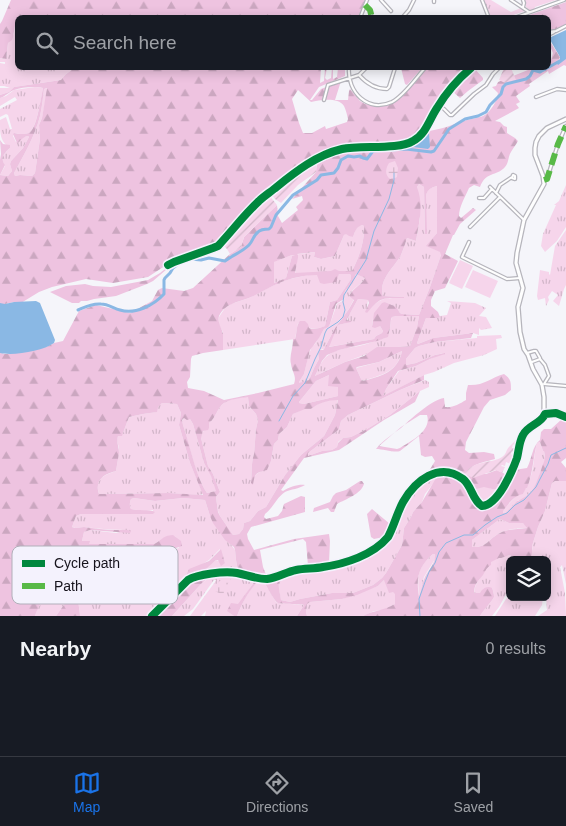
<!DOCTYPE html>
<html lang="en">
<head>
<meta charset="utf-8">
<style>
  :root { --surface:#171b24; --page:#20242c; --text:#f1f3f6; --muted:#9ea1a6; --line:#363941; --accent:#1a73e8 }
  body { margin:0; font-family:Helvetica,sans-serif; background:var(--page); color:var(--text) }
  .controls { position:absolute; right:15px; bottom:15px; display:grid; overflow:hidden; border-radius:8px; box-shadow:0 2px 12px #0003 }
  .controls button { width:45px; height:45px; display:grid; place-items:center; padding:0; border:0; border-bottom:1px solid var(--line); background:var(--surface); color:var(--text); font:25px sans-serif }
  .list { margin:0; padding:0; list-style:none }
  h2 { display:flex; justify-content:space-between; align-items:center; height:65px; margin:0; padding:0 20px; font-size:21px }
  h2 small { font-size:16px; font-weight:400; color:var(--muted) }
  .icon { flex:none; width:28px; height:28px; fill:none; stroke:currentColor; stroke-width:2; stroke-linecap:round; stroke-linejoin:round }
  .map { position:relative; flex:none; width:566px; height:616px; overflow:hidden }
  .search { position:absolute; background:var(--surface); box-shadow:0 2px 12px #0003; left:15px; right:15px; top:15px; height:55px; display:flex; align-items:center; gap:12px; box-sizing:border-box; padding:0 18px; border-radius:8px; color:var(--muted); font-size:19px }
  .sheet { height:140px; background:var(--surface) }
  nav { display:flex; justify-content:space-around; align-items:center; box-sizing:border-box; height:70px; border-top:1px solid var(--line); background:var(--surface); font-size:14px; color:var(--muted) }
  nav a { display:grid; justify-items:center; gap:2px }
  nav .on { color:var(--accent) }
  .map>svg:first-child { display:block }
  .grass { fill:url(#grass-tufts) }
  .forest { fill:url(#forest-firs); fill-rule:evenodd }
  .wetland { fill:url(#wetland-marsh) }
  .garden { fill:url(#garden-furrows) }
  .pitch { fill:#f6d5eb }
  .water { fill:#8ab8e4 }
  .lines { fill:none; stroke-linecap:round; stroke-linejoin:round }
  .stream { stroke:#8ab8e4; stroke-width:1 }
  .river { stroke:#8ab8e4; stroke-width:3 }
  .minor-casing { stroke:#b6b5bc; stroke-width:4.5 }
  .tertiary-casing { stroke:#b6b5bc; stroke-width:5.5 }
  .minor { stroke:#fefefe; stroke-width:2 }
  .tertiary { stroke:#fefefe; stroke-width:3 }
  .quiet { stroke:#58b947; stroke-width:6; stroke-dasharray:12 6; stroke-linecap:butt }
  .cycleway-casing { stroke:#f4f2fd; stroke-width:11 }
  .cycleway { stroke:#00873e; stroke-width:8 }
  .key { fill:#f4f2fd; stroke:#b1afba; stroke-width:1 }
  .key-label { font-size:14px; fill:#16131c }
</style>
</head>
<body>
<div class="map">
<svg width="566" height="616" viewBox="0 0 566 616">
  <defs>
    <pattern id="grass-tufts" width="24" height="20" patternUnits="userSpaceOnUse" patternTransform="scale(1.25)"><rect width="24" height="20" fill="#f6d5eb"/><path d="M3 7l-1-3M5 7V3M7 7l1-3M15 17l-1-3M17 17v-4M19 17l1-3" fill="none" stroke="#d2b6c9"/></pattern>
    <pattern id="forest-firs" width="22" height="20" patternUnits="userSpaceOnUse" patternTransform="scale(1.25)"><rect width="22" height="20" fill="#eec3e0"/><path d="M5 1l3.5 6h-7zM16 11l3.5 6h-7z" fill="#cba7c0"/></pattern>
    <pattern id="wetland-marsh" width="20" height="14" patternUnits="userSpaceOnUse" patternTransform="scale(1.25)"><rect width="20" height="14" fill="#f6d5eb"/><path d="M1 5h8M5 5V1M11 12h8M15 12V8" fill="none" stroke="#d2b6c9"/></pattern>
    <pattern id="garden-furrows" width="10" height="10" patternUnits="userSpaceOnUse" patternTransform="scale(1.25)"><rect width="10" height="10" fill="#f6d5eb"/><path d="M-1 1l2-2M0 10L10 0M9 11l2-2" fill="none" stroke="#d2b6c9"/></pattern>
  </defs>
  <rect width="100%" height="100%" fill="#f5f5fa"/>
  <!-- grass -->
  <path class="grass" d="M482 0H491L511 12 521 8 525 11 508 17H490Z
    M524 0H556L535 7 534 10 530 11 526 7 525 1Z
    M17 24 18 68H74L65 75 61 80 14 87 9 92 0 95V88H10L4 86H0V63L5 64V62H0V58L6 59 8 43 14 34 15 26Z
    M35 87 43 88C41 98 37 126 30 132 27 135 19 134 14 133L13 136 16 142H19L22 137 28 136 29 137 23 148 11 161 10 164 12 171 8 176 0 175 5 166C0 158 4 153 10 148 0 141 0 134 0 120L6 117 10 129H12L8 115 6 114 0 117V109L17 100 15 97 0 106V98L6 96 14 90Z
    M48 88 42 118 39 125 40 139 35 173 32 176 20 175 15 176 14 173C24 155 35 136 40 116 42 107 43 98 44 89Z
    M419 184 424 187 425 234 426 196C427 189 430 188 437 186V233L427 246 441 252V255L430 287 419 315 402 314 400 313 395 307 385 302 373 319 372 326H380L383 331 382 333 376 336 374 339 369 340 362 341 328 347 338 325 346 323 348 321V317L358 299 368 300 366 313C381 297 383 298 404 298V297L383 296C378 281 393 268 400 257 403 251 405 244 407 238L416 241 420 218 417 187Z
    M566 185V227L557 241 545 252 541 246 543 234 556 205H554L559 201Z
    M362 225 364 226C365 240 359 258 352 271L295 274 298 255 292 256 286 278 274 283 273 262 292 255 315 252 314 257 321 259 335 256 344 235 346 233 353 237C355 232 356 226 362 225Z
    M566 230V285L564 289 559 306 553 301 558 295 552 291 548 297 549 300 546 306 545 298 538 300 537 296 540 270 549 272V274L550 275 555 246Z
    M339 274H349L351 275V279L337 300 330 302 325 326C313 331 309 328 298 323L295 339 223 350V332L218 323 219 317 225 308 231 304 249 298 278 283 290 279 308 275H317L337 277Z
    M357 274 365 278C361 285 352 288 349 296L354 299 349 309 335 328 324 349 319 350 318 353 319 359 314 368 309 380 299 384V382L304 374 308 357 312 346 315 344 324 329 330 324 337 304 344 300 345 291Z
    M447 301 475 303 486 308 479 316 486 317 492 328 481 330 479 328V335L473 333 433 338 418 344 417 343 426 318H438L440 316 447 315 451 303Z
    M397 316H419L417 327 410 346 397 347H377L404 348 385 355 382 350 377 348 371 358 359 359 368 355 367 354 345 362 321 373 315 377C324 351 334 350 359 346 368 344 377 340 385 338 392 333 389 324 392 317Z
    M501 335 502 338 496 339 497 349 484 355 454 363 434 372 424 375 382 397 386 389 399 371 416 366 430 359 444 353 435 355 416 363 406 365V359L415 348 419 346 435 342 477 338V336Z
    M402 351C397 373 381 375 362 381L356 368 379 362Z
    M329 375 338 387V396L304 404 299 403V402L316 381Z
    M425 380 429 382V387L420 391 390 415 367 429 351 437 343 438 338 442 337 447 332 450 322 451 308 456V453L337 431 339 429 341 421 348 415 400 390Z
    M248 396 249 406 256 414 258 420 256 429 254 454C251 463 252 473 251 483 256 473 257 473 267 469L271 461 274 444 278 440 279 434 287 427 293 414 305 408 311 409C318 402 329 400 338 399L335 415 324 436 301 455 285 475 266 507 258 511 250 521 244 523 243 529 239 534 233 535 220 516 218 511 216 497 220 492 213 474 208 466 201 438C201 432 204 430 209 428V423C216 418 217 408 224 403 230 398 241 398 248 396Z
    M162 403 177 404 181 413 179 425 190 463 203 494 199 495 169 493 99 494C94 478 105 475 116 471 117 464 119 455 119 448 118 443 116 441 118 436H121L123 433 129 417 143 414 156 412 157 407Z
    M184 418 190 419 193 424 204 463 211 475 217 491 207 493C195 475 190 446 183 425L182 421Z
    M540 442 543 451 544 450 545 458V464L541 470 536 487 523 499 517 501 505 513H503L502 511 518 494H523C525 488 529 484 530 479 534 468 534 454 537 443Z
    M436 475V478L435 481 425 494 422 502 413 512 411 517 404 528 402 545 386 573 382 578 373 585 353 593H332L300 599 290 602 281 600C280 593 276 584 281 578 285 571 299 571 306 571 330 568 354 563 376 551 392 542 395 526 402 510 406 500 425 477 436 475Z
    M555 481H566V584L562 565 560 567 565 593 566 616H538L547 610 546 597H547V560H527C531 556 533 551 532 546L538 527 545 511 552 483Z
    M484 486 492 489H501L495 498 485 505C477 504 475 496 472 490Z
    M134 498 155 501 183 498 205 500 210 516 235 550 236 560 238 571C234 570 229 568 225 568 218 568 212 572 204 570L216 560 225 563 220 549 209 560 201 565 186 576 168 597 152 613 147 616H80C79 600 71 575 85 563 99 565 107 591 116 599H118L116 589 106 577 104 572C102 570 100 569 98 567 92 562 90 556 82 557L80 553C88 546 118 546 128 551L130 559 145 548C151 548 153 550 157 552 164 554 173 549 179 548L176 537C166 533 161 541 154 544H88L82 541 84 532 90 530 116 533 129 530C114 530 99 529 84 527 79 527 77 529 72 527L76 516 81 514H153V510L143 511 131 509C129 505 130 502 131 499Z
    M500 519 509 523H523L525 524 527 528C518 528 508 529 500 533 488 539 487 548 472 547V540Z
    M433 554H435V559L424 577 419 598C418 577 415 570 433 554Z
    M510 555 517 560H510V587L499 607 492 616H480C482 612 493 600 494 597 494 594 493 590 492 588L480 593 474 594C475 582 479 581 484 572 486 569 488 564 490 562 495 557 504 557 510 555Z
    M221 574H228L255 579V581L238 605 228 611 234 616H205L206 611 201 616H190L215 582 216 580H214L193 609 184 616H172L201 584 211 576 217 577 218 575Z
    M259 580H262L264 582 276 602 278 603 304 605 297 616H237C242 603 249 589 259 580Z
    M384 580H385L388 589 395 593V604L385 610 374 611 363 616H307L306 612 307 603 310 602 342 599 378 586Z
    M53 586 65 590 70 594 68 599 56 616H35L37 609Z
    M510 596V597H543L542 605 535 616H495L506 599Z"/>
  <!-- forest -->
  <path class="forest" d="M11 0H365L358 18H18L17 24 15 26 13 37 12 40 8 43 6 59 0 58V24L2 21Z
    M566 2V24L560 28 549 31 548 18H521Z
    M549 40 560 57 559 60 566 59V66L564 65 549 74 548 71 529 84 530 86 516 96 520 102 516 104 519 108 495 121 500 122 504 126 507 127V133L515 138 518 141C516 145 513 148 511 152 508 156 509 163 505 167 496 177 486 171 480 187L474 185 469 188C465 197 459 207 459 216L461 218 473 208 476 210 460 224 454 235H453L445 254 458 261 445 288 435 291 431 300V306L438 312 440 317 438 318H426L417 343 418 344 433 338 473 333 471 338 435 342 419 346 415 348 406 359V365L416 363 435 355 445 353V354L430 359 416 366 398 371 386 389 383 396 424 375V380L400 390 348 415 341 421 339 429 337 431 308 453V456L322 451 332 450 337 447 338 443 343 438 351 437 367 429 390 415 420 391 415 402 384 420 339 450 304 458 281 490 283 491C289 487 299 484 305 485 299 489 291 489 285 492 277 497 273 508 265 514L264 517 266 519 278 516 282 511 284 504 301 496 305 497V512L251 527 247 534 248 539 254 550 294 539 329 534 330 541 329 563 320 566H308L306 542 303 539 260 550 263 567 267 577H259L235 572 194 576 187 579 155 612 150 616H147L152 613 175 590 186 576 189 569 209 561 221 549 225 563 221 566 218 560H216L205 570C212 572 218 568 225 568 229 568 234 570 238 571L236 560 235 550 234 547 225 540 213 523 210 516 205 500 183 498 155 501 134 498 131 499C130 502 129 505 131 509 138 511 149 509 155 512L153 514H81L76 516 72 527C77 529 79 527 84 527 94 528 105 530 116 530 122 530 127 529 131 531L130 533 90 530 84 532 82 541H90L89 544H154C163 540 161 536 173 535L181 541 182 546 161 553C154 553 153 546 143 548 140 559 143 564 132 569L130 568V559L128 551C117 545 95 547 84 550L80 553 82 557C91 557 95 566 103 570L106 577 116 589 120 596 118 599 116 600C107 591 98 565 85 563 71 575 79 600 80 616H56L68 599 70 594 65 590 55 586H53C47 595 38 605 35 616H0V353L6 354 46 347 54 343 63 341 79 311 96 305 130 313 152 301 158 290 162 288 184 291 193 288 230 254 241 247 244 237 277 205 278 216 282 223 298 210 296 207 303 200 302 196 292 199 316 172 317 162 315 158 299 166 258 199 215 244 174 260 148 277 113 283 86 279 52 287 39 292 21 303 14 302 5 304H0V160L1 154 0 140 3 144 10 145V148C4 153 0 158 5 165L0 175 8 176 12 171 10 164 11 161 23 148 29 137 28 136C21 137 21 142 17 143L13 134 14 133C18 134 27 135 30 132 37 127 41 97 43 88 35 86 22 87 14 90 9 92 6 96 0 98V95L9 92 14 87 61 80 65 75 74 68H321L320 83 324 81 325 68H327L325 78 327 80 331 78 332 68H333V79L337 77 338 68H345V76L319 87 310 100H312L321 89 341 81 335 100H348L349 91 350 89 360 101 365 104 371 105 386 106 395 102 402 97 427 68H469C457 80 445 93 435 108 431 115 428 122 424 129L427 131C440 130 451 125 464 121 470 119 478 118 483 116 491 112 497 101 498 93L492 87 496 86 498 82 533 68H548L549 61 551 60 553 53 549 44ZM47 88 42 118 39 125 40 139 35 173 32 176 20 175 15 176 14 173C24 155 35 136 40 116 42 107 43 98 44 89ZM298 90 311 102C320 100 338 97 344 106 346 110 347 115 348 119L347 122 326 129 325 126 312 133H303L299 123 292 99ZM419 184 424 187 425 234H427L426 196C427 190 430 188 437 186V233L426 246 440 252 441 255 430 287 419 315 402 314 400 313 396 307 385 302 382 303 374 313 372 327 375 328 380 326 383 331 382 333 376 336 374 339 369 340 362 341 329 347 338 325 351 322V321H348L347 319 358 299 368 300 369 303 365 312 367 313C381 296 383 298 404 298V297L383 296C378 281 393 268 400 257 403 251 405 244 407 238L416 241C419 222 424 206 417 187ZM362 225 364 226C365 240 359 258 352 271H339L335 269 331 271 295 273 298 258V255L297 254 315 252 314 257 321 259 335 256 344 235 346 234 349 236 353 237C355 232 356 227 362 225ZM292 255H295L292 256 286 278 274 283V262ZM339 274H349L351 275V279L337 300 330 302 325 326C320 328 314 330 309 328L308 324 305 321H300C296 325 297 333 295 339H293V340C293 348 289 357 291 364 292 372 297 376 294 384L258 393 224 400 204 391 188 388 187 382 190 377 191 359 192 356 203 353 223 350C223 345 223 339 223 334 222 328 217 323 219 316 225 303 240 302 251 297 261 293 269 287 279 283 291 278 304 275 317 275L320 283 324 284 336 282ZM356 274 365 278C361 285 353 288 349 296L354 300 349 309 335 328 324 349 323 350H319L318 353 319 359 314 368 309 380 299 383V382L304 374 310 350 319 338 324 329 328 327 330 324 336 304 344 299 345 291 353 283ZM397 316H419L417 327 410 346 397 347H377L364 356 345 362 315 376 322 361 327 355 339 350 377 341 388 337 390 328 391 319 392 317ZM402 351C398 372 380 377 362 381L356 368 357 367 379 362ZM329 375 328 386 338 387V396L304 404 299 403V402L316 381ZM248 397 249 406 256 414 258 420 256 429 254 454C251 463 252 473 251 483L253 485C255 472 256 473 267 470L271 461 274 444 278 440 279 434 287 427 293 414 305 409H311C318 403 329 400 338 400L335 415 324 436 301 455 285 475 266 507 258 511 250 521 244 523 243 529 239 534 233 535 220 516 218 512 216 497 220 492 213 474 208 466 201 438 203 431 208 430 209 428V423C216 418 217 408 224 403 230 399 241 398 248 397ZM162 403 177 404 181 413 179 425 190 463 203 495 169 493 99 494C94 479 105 474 116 471 117 465 118 459 119 453 119 446 116 442 118 436H122L123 433 129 417 143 414 157 412 158 407ZM184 418 187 420 190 419 193 424 204 463 211 476 216 491 207 493C196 477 190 445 183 425L182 420Z
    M401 68H422L407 85 405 84Z
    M472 68H474L483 78V80L468 91 460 98 452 91 458 81Z
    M174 262V263L153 281 147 284 116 296 94 299 87 301H81L79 303H72L50 292 66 286 85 284 93 286 111 287 148 280 160 273Z
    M504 374C511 379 511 382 511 390L505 395 490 400 484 407 466 442 465 450 469 453 484 452 494 454 495 459C485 462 470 464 465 474H486L497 470 507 475 501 489H492L484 487 472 490C461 472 445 465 426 476L435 461 432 456 425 457 421 455 419 436 400 451C395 453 383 449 376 449 383 440 393 434 401 428 411 419 431 400 444 398L445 407C453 408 459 404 466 400V393L468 385C484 386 490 378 504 374ZM420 415H427C432 431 411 441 400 448L397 449 379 446 401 427Z
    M562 419H566V458L561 462 566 468V481H555L552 483 545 511 538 527 532 546V553L531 557 527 560H517L510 555 501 558H499L491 562V565C486 568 486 570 483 575 478 581 474 585 474 593H480C482 589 487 585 492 588 493 590 494 594 494 597 493 600 482 612 480 616H363C374 610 383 611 395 604V594L393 592 389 593 384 580 378 586 357 595 342 599 310 602 307 604 306 612 307 616H297L304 605C300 604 279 604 278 603 274 601 267 586 264 582L267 580 282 576C276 584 280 591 281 600L290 602 300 599 332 593H353L373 585 382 578 386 573 402 545 404 528 411 517 413 512 422 502 436 478V475L433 474C448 469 462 477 470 490 471 493 472 495 473 498 475 502 481 505 485 507 500 501 505 485 512 472L514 470 527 468C532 459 532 446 540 440L541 432 544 429H551ZM540 442 543 451H544C546 460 544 461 541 470 535 486 535 492 518 501H517L505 513H503V511C508 504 515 495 523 494L526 488H527C533 474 533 457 537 443ZM500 519 509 523H523L527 528C518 529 508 529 500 533 488 539 487 548 472 547V540ZM433 554H435C436 563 429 569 425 577 422 583 421 591 419 597 416 578 418 567 433 554Z
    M360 481H362L364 484C361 494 346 499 337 504L334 512H331L328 508 313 512 314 508 330 502 333 496 336 493 346 490Z
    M372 509 390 524 393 521V523L387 537 380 544 381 540 379 538 374 539 371 537 367 514Z
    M210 576 201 584 172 616H153L188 581 195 578Z
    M255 581 257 582C248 592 242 603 237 616H234L227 611 231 603 238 604Z"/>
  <!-- wetland -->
  <path class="wetland" d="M395 161 398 168 397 177 395 178 390 179C384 174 386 168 389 163Z
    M225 577 231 579 228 583 226 593 223 595 213 590C215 584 220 581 225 577Z"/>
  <!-- garden -->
  <path class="garden" d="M504 68H511L516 80 506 82 505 83 499 80Z
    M316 162V172L298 185 281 203 275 199 271 194 296 173Z
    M269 195 277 205 244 237 241 247 230 254 227 249 222 244 258 205Z
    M518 438H520L517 448V445L515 444V446L513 444 512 448H514L513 452 512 451 511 454 513 456 512 459 514 460 516 456 513 465 506 462 505 466 502 465 501 466 505 467 502 473 496 470 473 478 465 474C472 460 491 464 502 457 506 455 506 450 509 447 512 444 515 441 518 438Z"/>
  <!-- pitch -->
  <path class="pitch" d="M460 260 473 266 462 289 449 283Z
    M473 270 498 281 490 298 465 287Z"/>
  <!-- water -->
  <path class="water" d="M566 30V59L558 65 556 62 560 59V57L549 38Z
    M426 133 429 134 430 147 428 149 413 147C414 144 423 137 426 133Z
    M36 301 40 303 55 340 54 343C43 351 14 356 0 353V303L5 304 14 302Z"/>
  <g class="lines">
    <!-- stream -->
    <path class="stream" d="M406 149 413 147
      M279 421 293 396 305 383 315 359 321 347 325 333 327 329 338 322 343 317 345 310 343 302 344 295 366 260 374 231 389 199 394 180V173
      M420 616 419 599 425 582 429 572 435 563 439 552 446 543 464 535H473L485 525 497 517 507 513 515 505 524 500 536 487 540 479 548 464 551 455 566 448"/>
    <!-- river -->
    <path class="river" d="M78 310C85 307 92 303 101 304 108 304 113 308 120 310 135 315 154 305 164 294V280L165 278 170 273 173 268 182 261 191 259 201 260 209 258 225 261C233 255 242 252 249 245 253 241 253 236 258 232 261 229 265 229 269 229L271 227 276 215 293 195 317 180 321 175 334 173 338 168 341 160 348 156 354 157 360 156 363 158 367 159 373 151 406 149 431 152 434 151 449 129 465 119 478 116 486 112 490 105 501 94 503 87 506 84 526 79 530 76 533 70 540 72 558 62"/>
    <defs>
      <path id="minor" d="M381 0 391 11
        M434 0V2
        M482 0 489 18
        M511 0 529 12
        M523 0 524 3 523 7
        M365 5 370 10 372 18
        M360 18 367 0
        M402 18 409 10 414 0
        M514 18 564 0
        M548 32 556 31 566 26
        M548 35 554 32
        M349 68C347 92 368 113 392 102 404 96 416 78 425 68
        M359 75 366 68
        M536 97 557 89 566 90
        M324 100 328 85 359 75C367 84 375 89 387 89L389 87 395 68
        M444 109 450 115H452L474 94 486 85 493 74 499 68
        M513 175 515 176V179L512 178Z
        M544 180 547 179 558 144 566 126
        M490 187 524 220
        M496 193 500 185 512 177
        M479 198H484L492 189
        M470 227 500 197
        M469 242 462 257 507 279 520 278
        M168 265 174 262 213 248 218 246C232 231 244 215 259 201 263 197 269 193 274 189 294 173 316 155 342 149 361 145 398 150 413 141 426 134 429 120 437 108 446 93 458 79 471 68
        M527 353 534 351H536L540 358
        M532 362 540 359 545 365 549 376 544 384
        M544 384 566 386"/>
      <path id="tertiary" d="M545 414 556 413 566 417
        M152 616 188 580C198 574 224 571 237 573 247 575 256 579 267 579 277 578 286 572 296 570 305 568 314 569 323 567 345 564 373 555 388 537L406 498 420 483 435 472 443 471 450 473 463 479 471 490 477 503 481 506H485L492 502 498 496 514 466 523 434 528 429 541 421 544 416V397L542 385 533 369 528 355 524 349 520 332 518 307 523 288 516 263 517 253 524 220 544 184 543 176 535 155V148L536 142 539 136 547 128 566 119"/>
    </defs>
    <!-- minor casing -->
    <use href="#minor" class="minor-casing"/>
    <!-- tertiary casing -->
    <use href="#tertiary" class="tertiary-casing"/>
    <!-- minor -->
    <use href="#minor" class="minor"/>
    <!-- tertiary -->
    <use href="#tertiary" class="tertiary"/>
    <!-- quiet -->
    <path class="quiet" d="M365 5 370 10 372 18
      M544 180 547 179 558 144 566 126"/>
    <defs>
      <path id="cycleway" d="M168 265 174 262 213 248 218 246C232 231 244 215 259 201 263 197 269 193 274 189 294 173 316 155 342 149 361 145 398 150 413 141 426 134 429 120 437 108 446 93 458 79 471 68
        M152 616 188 580C198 574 224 571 237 573 247 575 256 579 267 579 277 578 286 572 296 570 305 568 314 569 323 567 345 564 373 555 388 537 394 526 397 513 403 502 415 481 439 461 463 479 472 486 472 500 482 506 498 505 512 472 517 458 519 450 519 442 523 435 528 425 541 424 545 414L556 413 566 417"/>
    </defs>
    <!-- cycleway casing -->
    <use href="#cycleway" class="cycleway-casing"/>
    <!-- cycleway -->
    <use href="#cycleway" class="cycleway"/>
  </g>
  <!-- legend -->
  <rect x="12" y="546" width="166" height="58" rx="8" class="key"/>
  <rect x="22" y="560" width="23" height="7" fill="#00873e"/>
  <rect x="22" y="583" width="23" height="6" fill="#58b947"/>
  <g class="key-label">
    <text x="54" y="568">Cycle path</text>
    <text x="54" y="591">Path</text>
  </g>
</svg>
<div class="controls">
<button><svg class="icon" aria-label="layers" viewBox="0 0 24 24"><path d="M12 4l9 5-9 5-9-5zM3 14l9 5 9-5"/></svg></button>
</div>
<div class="search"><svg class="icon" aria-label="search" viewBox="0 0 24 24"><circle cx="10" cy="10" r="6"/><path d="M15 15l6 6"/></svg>Search here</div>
</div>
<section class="sheet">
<h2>Nearby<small>0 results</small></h2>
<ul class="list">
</ul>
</section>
<nav>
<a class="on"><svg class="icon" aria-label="map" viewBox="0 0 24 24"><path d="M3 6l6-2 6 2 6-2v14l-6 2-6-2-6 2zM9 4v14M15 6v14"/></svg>Map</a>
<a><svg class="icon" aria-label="directions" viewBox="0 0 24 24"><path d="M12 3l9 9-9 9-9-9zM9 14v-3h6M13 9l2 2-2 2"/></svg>Directions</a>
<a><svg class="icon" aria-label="saved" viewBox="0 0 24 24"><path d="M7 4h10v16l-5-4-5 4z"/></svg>Saved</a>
</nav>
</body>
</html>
